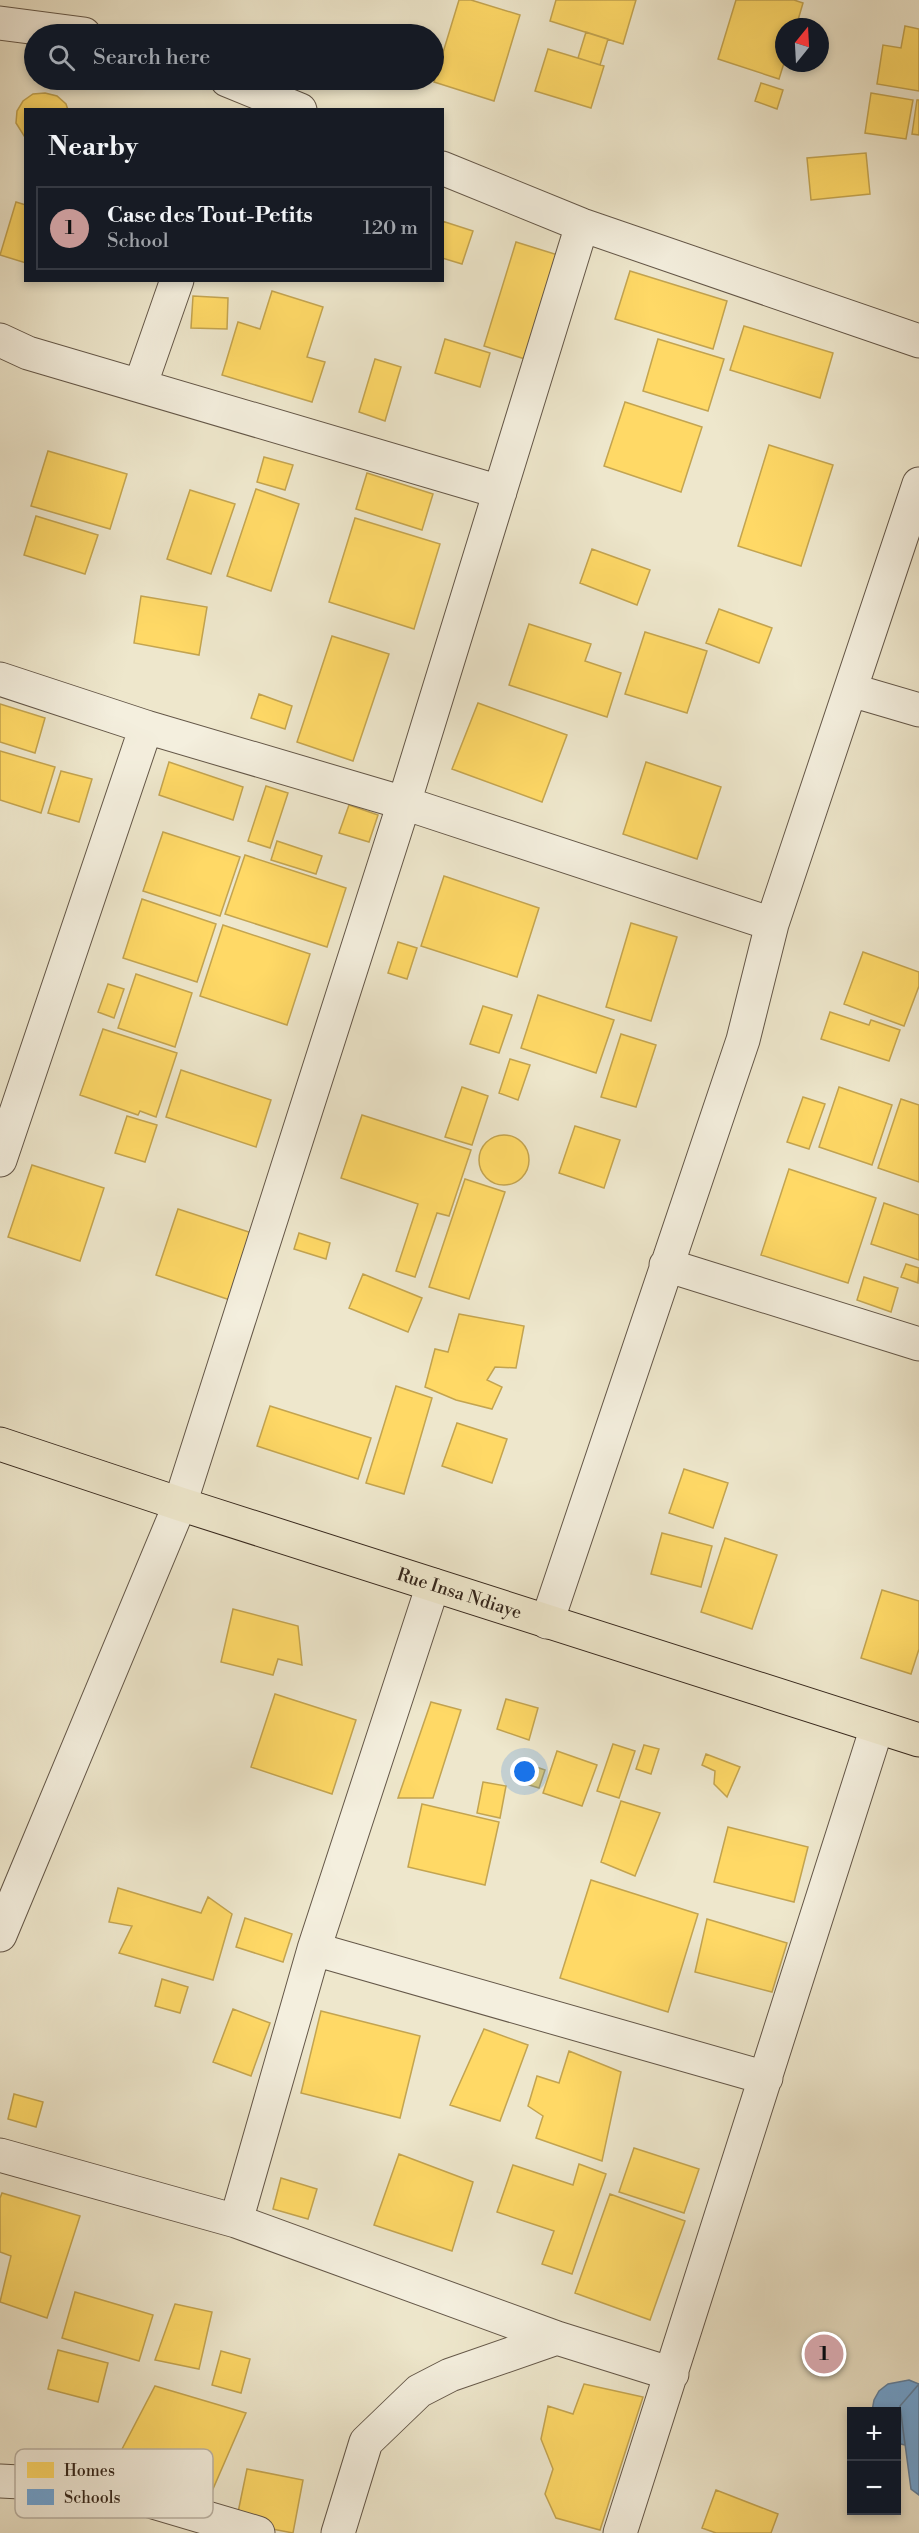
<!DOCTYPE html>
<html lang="en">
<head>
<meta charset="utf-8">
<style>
  :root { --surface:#171b24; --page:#20242c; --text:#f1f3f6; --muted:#9ea1a6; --line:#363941; --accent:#c59692 }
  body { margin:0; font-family:"Libre Bodoni",serif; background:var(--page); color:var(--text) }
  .controls { position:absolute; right:18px; bottom:18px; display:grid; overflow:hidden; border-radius:0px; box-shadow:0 3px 9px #0003 }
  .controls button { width:54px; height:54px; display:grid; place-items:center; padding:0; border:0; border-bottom:2px solid var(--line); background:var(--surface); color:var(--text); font:30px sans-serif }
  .compass { position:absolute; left:775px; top:18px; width:54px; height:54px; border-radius:50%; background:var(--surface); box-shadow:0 3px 9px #0003; rotate:18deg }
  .you { position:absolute; left:525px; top:1772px; width:21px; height:21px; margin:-15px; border:4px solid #fff; border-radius:50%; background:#1a73e8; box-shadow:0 0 0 9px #1a73e833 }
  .badge { display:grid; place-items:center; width:39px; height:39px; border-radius:50%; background:var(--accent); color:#111; font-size:20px; font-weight:700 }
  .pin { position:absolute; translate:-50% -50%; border:3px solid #fff; box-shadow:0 2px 6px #0006 }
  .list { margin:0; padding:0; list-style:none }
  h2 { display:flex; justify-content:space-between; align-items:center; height:78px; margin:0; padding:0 24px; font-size:26px }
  h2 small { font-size:20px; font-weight:400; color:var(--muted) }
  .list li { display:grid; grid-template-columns:39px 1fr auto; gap:18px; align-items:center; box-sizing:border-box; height:84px; margin:0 12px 12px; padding:0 12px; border:2px solid var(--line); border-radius:0px }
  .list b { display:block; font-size:22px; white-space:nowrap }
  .list p { margin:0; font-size:20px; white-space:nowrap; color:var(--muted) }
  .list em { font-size:20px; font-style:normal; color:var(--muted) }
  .icon { flex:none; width:33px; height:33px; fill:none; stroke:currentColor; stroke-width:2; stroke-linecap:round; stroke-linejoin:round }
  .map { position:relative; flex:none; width:919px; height:2533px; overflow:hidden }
  .search { position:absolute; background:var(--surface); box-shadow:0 3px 9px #0003; left:24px; top:24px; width:420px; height:66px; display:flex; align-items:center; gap:15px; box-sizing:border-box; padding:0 21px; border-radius:33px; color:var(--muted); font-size:22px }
  .panel { position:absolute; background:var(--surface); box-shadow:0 3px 9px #0003; left:24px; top:108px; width:420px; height:174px; border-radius:0px }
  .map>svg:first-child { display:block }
  .homes { fill:#ffd966; stroke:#c3a450; stroke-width:1.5 }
  .schools { fill:#6fa8dc; stroke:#5e81a2; stroke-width:1.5 }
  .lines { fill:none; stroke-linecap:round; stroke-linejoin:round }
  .minor-casing { stroke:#645748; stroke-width:35 }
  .major-casing { stroke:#36271c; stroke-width:35 }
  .minor { stroke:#f4efde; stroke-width:33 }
  .major { stroke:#eee7cc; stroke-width:33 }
  .labels { text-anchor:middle; stroke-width:6; stroke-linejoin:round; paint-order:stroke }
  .street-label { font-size:18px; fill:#36271c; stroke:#f4efde }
  .key { fill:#f4efde; stroke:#bbb3a4; stroke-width:1.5 }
  .key-label { font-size:16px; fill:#36271c }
</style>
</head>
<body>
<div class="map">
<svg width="919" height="2533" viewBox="0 0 919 2533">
  <rect width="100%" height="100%" fill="#eee7cc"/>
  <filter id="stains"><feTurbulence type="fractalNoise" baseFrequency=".00333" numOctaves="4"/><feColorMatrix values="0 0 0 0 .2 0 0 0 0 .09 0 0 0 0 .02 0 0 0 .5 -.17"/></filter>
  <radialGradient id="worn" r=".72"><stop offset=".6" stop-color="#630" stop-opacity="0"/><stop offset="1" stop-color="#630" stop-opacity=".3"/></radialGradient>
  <!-- homes -->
  <path class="homes" d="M459 0H471L520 15 494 101 434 82Z
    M556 0H636L623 44 550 21Z
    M736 0H794L803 3 796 27H784V63L779 79 718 59Z
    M905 26 919 29V91L877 84 883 45 901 48Z
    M586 32 608 39 600 65 578 58Z
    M548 49 604 66 591 108 535 91Z
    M761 83 783 90 777 109 755 101Z
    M45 93 57 96 66 104 68 110H26V139L16 123 17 111 23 101 33 94Z
    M871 93 913 100 906 139 865 133Z
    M917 100H919V135L912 134Z
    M866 153 870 194 811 200 807 158Z
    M16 202 26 205V263L0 255Z
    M442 221 473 231 462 264 442 258Z
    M516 242 561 256 528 360 484 346Z
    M630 271 727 301 713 349 615 319Z
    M272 291 323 307 307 357 325 362 312 402 222 375 238 322 260 329Z
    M193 296 228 298 227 329 191 328Z
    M744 326 833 353 820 398 730 370Z
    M445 339 490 353 480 387 435 373Z
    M658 339 724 359 708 411 643 391Z
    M375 359 401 367 385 421 359 412Z
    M625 402 702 427 681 492 604 466Z
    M769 445 833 465 801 566 738 546Z
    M48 451 127 474 110 529 31 506Z
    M264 457 293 465 285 490 257 482Z
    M367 473 433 494 422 530 356 509Z
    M256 489 299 504 271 591 227 576Z
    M190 490 235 504 211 574 167 559Z
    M36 516 98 535 85 574 24 555Z
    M355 518 440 544 414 629 329 602Z
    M592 549 650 570 637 605 580 583Z
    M141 596 207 607 199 655 134 643Z
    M719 609 772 628 759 663 706 643Z
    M529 624 591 644 585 661 621 673 607 717 509 685Z
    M645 632 707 651 687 713 625 694Z
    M332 636 389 654 353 761 297 742Z
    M259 694 292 706 285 729 251 718Z
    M478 703 567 735 542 802 452 769Z
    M0 704 45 718 35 753 0 742Z
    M0 751 55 767 41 813 0 800Z
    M169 762 243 787 233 820 159 795Z
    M646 762 721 787 697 859 623 834Z
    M61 771 92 779 79 822 48 813Z
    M266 786 288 793 270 848 248 841Z
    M349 805 378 815 369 842 339 833Z
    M163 832 240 857 220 916 143 891Z
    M277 841 322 856 316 874 271 860Z
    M245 855 346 888 327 947 225 914Z
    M444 876 539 908 517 977 421 946Z
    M142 899 216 924 197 982 123 958Z
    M631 923 677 937 651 1021 606 1007Z
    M223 925 310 954 287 1025 200 996Z
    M398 942 417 948 407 979 388 973Z
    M863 952 919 972V986L904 1026 844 1004Z
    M136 974 192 993 175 1047 118 1028Z
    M108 984 124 989 114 1018 98 1012Z
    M538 995 614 1020 596 1073 521 1048Z
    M483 1006 512 1015 499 1053 470 1044Z
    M830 1012 869 1025 871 1020 900 1030 889 1061 821 1039Z
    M103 1029 177 1053 156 1117 140 1111 138 1115 80 1095Z
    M621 1034 656 1045 636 1107 601 1097Z
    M510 1059 530 1065 518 1100 499 1093Z
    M181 1070 271 1100 256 1147 166 1117Z
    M462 1087 488 1096 472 1145 445 1137Z
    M839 1087 892 1105 872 1165 819 1147Z
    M803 1097 825 1104 809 1149 787 1142Z
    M901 1099 919 1105V1182L878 1168Z
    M362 1115 471 1150 449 1216 437 1213 415 1277 396 1271 418 1204 341 1178Z
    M127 1116 157 1125 145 1162 115 1153Z
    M575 1126 620 1140 604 1188 559 1173Z
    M479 1160a25 25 0 1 1 50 0a25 25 0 1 1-50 0Z
    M32 1165 104 1188 80 1261 8 1237Z
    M789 1169 876 1198 848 1283 761 1255Z
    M465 1179 505 1192 469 1299 429 1287Z
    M884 1203 919 1215V1260L871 1244Z
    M178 1209 252 1233 230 1300 156 1275Z
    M299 1233 330 1243 326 1259 294 1249Z
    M906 1264 919 1268 918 1283 901 1277Z
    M363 1274 422 1298 408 1332 349 1308Z
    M864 1277 898 1288 891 1312 857 1300Z
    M459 1314 524 1326 516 1368 495 1367 487 1380 502 1387 492 1409 456 1400 425 1387 435 1349 448 1352Z
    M396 1386 432 1398 404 1494 366 1483Z
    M270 1406 371 1438 358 1479 257 1446Z
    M457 1423 507 1439 492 1483 442 1466Z
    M684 1469 728 1483 713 1528 669 1513Z
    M662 1533 712 1546 701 1587 651 1574Z
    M725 1538 777 1555 752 1629 701 1612Z
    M882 1590 919 1601V1649L911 1674 861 1658Z
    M233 1609 298 1626 302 1665 278 1659 273 1675 221 1662Z
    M275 1694 356 1720 332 1794 251 1767Z
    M506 1699 538 1708 529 1740 497 1729Z
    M431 1702 461 1710 433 1798H398Z
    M613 1744 635 1751 619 1798 597 1791Z
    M644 1745 659 1749 651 1774 636 1769Z
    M557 1751 597 1765 582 1806 543 1793Z
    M706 1754 740 1767 727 1797 714 1784 715 1771 702 1765Z
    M522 1762 545 1770 539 1788 516 1781Z
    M483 1782 506 1786 500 1818 477 1813Z
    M621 1801 660 1813 635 1876 601 1862Z
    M422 1804 499 1822 485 1885 408 1867Z
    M728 1827 808 1847 794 1902 714 1882Z
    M591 1880 698 1914 668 2012 560 1978Z
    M118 1888 201 1913 208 1897 232 1914 213 1980 119 1953 132 1926 109 1922Z
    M245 1918 292 1934 283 1962 236 1947Z
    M707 1919 787 1943 772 1992 695 1972Z
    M162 1979 188 1987 180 2013 155 2006Z
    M233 2009 270 2023 251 2076 213 2062Z
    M321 2011 420 2036 400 2118 301 2093Z
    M484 2029 528 2045 500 2121 450 2105Z
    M569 2051 621 2072 602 2161 536 2138 543 2116 528 2106 537 2076 559 2083Z
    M14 2094 43 2102 36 2127 8 2119Z
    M634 2148 699 2169 684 2213 619 2192Z
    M399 2154 473 2182 452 2251 374 2225Z
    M579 2164 606 2174 572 2274 542 2264 554 2231 497 2212 513 2165 573 2185Z
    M281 2178 317 2189 308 2219 273 2209Z
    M2 2193 80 2216 47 2318 0 2302 11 2256 0 2252V2198Z
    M610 2194 685 2221 650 2320 575 2293Z
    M75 2292 153 2315 139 2361 62 2338Z
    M175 2304 212 2312 199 2369 155 2360Z
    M58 2350 108 2363 98 2402 48 2389Z
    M221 2351 250 2359 241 2393 212 2385Z
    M584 2384 643 2397 600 2530 556 2518 545 2494 553 2469 541 2439 548 2406 573 2414Z
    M155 2386 246 2413 206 2505 109 2474Z
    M247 2469 303 2480 293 2533 236 2522Z
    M716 2490 778 2514 771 2533H716L702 2528Z"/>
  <!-- schools -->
  <path class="schools" d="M909 2380 919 2384 900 2406 905 2445 896 2443V2412L872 2411 874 2400 879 2391 888 2384Z
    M919 2384V2495L911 2489 900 2406Z"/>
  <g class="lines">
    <defs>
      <path id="minor" d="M0 23 84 34
        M227 80 300 110
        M442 168 582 225 919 341
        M0 340 28 353 500 492
        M140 386 177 280
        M0 679 146 727 404 803 772 924
        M851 690 919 710
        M0 1160 146 727
        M666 1265 919 1344
        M547 1622 743 1040 772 924 919 484
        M0 1935 180 1504 404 803 582 225
        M314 1949 766 2078
        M0 2155 236 2221 557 2338 672 2374
        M236 2221 314 1949 433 1585
        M0 2481 99 2486 258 2533
        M338 2533 366 2442 419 2391 450 2375 557 2338
        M620 2533 877 1727"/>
      <g id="major">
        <path id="s1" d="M0 1444 180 1504 919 1740"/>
      </g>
    </defs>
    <!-- minor casing -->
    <use href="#minor" class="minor-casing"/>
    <!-- major casing -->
    <use href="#major" class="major-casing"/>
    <!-- minor -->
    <use href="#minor" class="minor"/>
    <!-- major -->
    <use href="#major" class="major"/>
  </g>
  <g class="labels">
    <!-- street labels -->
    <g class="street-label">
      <text dy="6" stroke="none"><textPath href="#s1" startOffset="483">Rue Insa Ndiaye</textPath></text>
    </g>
  </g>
  <!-- legend -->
  <rect x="15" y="2449" width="198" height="69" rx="9" class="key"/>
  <rect x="27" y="2462" width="27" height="16" fill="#ffd966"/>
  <rect x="27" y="2489" width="27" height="16" fill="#6fa8dc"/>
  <g class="key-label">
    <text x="64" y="2476">Homes</text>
    <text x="64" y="2503">Schools</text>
  </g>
  <rect width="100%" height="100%" filter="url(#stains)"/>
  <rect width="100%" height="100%" fill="url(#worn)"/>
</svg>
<div class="controls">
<button>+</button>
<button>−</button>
</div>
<svg class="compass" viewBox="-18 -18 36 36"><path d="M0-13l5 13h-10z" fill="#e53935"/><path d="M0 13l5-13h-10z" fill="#9ea1a6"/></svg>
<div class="you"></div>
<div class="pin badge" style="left:824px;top:2354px">1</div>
<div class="search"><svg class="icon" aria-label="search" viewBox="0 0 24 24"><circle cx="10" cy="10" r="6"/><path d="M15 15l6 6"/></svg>Search here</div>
<section class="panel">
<h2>Nearby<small></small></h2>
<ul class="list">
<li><span class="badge">1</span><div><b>Case des Tout-Petits</b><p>School</p></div><em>120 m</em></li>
</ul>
</section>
</div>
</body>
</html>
